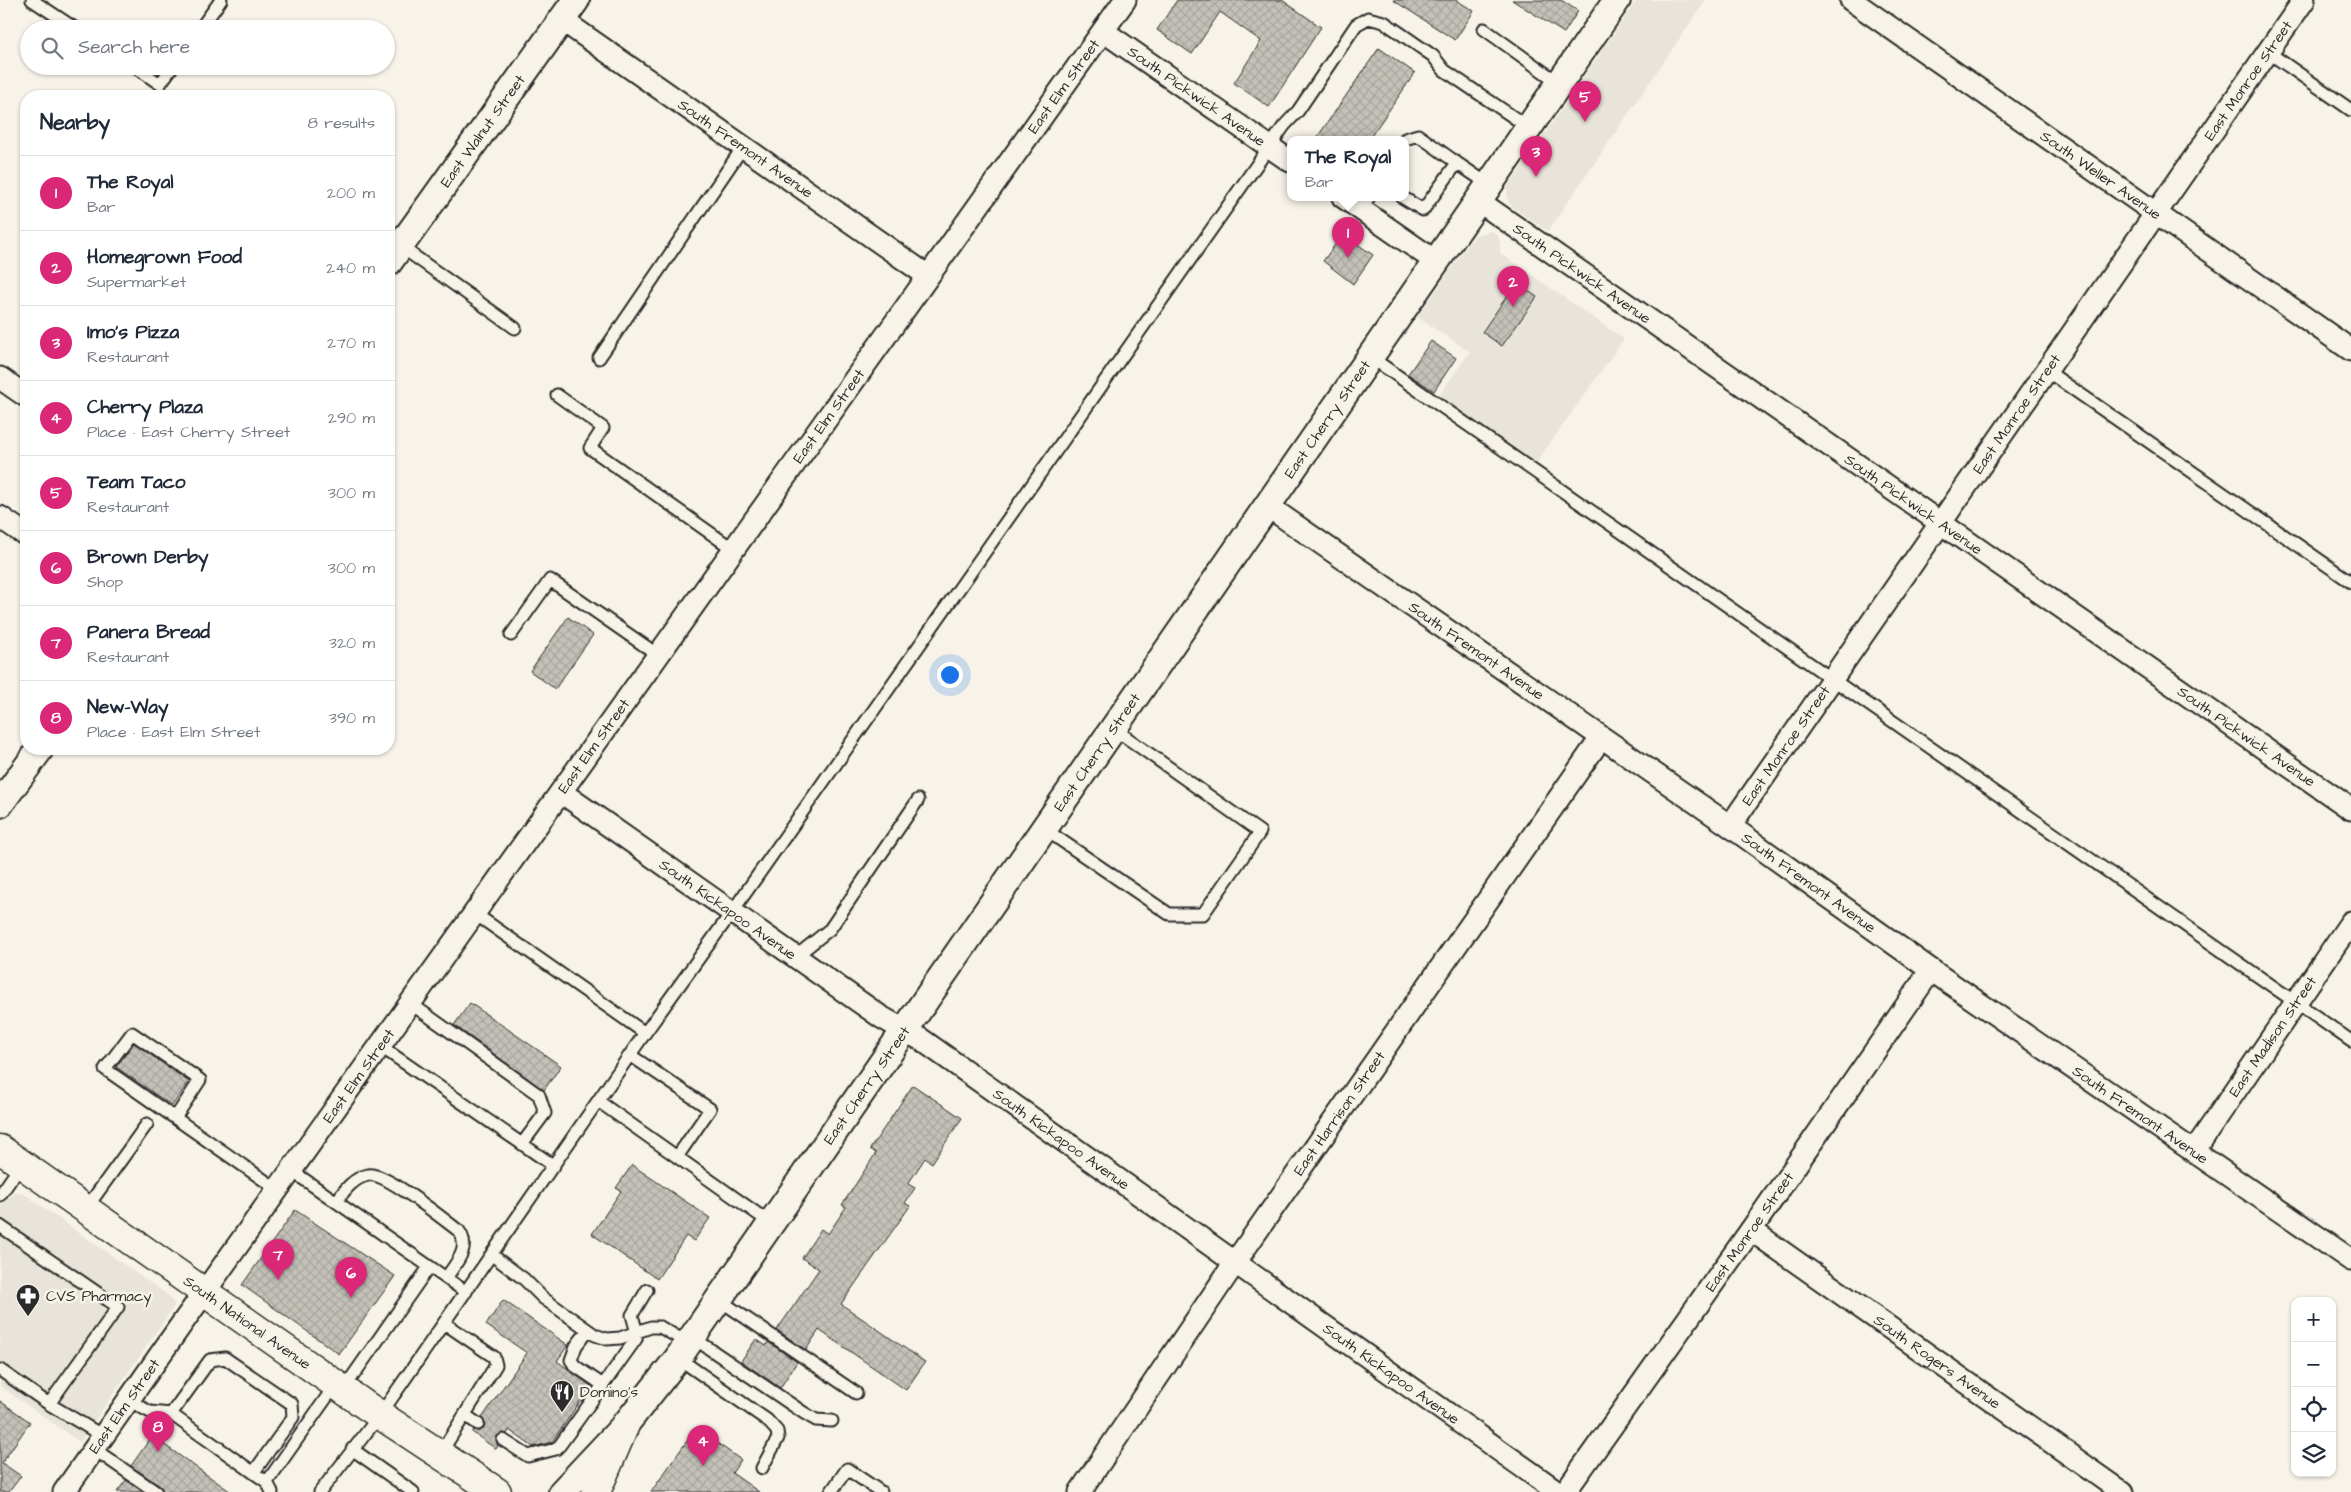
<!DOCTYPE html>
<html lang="en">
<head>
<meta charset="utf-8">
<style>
  :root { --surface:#fff; --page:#f2f2f3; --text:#1f2937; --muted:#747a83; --line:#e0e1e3; --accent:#db2777 }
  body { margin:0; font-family:"Architects Daughter",sans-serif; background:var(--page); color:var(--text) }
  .controls { position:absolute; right:15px; bottom:15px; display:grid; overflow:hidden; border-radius:10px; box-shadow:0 1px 4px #0004 }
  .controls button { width:45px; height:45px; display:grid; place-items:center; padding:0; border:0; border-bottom:1px solid var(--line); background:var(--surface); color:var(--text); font:25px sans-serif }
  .you { position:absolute; left:949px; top:674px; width:18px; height:18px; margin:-12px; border:4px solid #fff; border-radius:50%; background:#1a73e8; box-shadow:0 0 0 8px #1a73e833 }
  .badge { display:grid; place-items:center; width:32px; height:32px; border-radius:50%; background:var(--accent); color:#fff; font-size:16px; font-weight:700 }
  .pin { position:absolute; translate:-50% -41px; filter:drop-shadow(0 1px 2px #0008) }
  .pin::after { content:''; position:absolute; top:26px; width:18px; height:15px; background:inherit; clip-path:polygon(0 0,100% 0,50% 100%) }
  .popup { position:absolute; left:1287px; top:136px; width:122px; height:65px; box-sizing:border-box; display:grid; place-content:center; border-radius:10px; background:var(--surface); filter:drop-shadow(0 1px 4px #0005); font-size:16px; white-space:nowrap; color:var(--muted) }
  .popup b { font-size:19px; color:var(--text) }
  .popup::after { content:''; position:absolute; left:50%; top:100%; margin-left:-10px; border:10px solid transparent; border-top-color:var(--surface) }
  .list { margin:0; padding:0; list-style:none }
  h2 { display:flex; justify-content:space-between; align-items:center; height:65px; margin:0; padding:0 20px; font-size:21px }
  h2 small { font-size:16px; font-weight:400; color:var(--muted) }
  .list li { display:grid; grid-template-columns:32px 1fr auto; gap:15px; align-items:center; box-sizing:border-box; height:75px; padding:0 20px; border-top:1px solid var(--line) }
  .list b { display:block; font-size:19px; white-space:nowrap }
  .list p { margin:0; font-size:16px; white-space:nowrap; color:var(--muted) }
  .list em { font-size:16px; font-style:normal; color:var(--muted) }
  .icon { flex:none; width:28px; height:28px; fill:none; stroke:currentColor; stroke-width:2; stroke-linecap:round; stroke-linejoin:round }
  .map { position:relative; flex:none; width:2351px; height:1492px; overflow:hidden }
  .search { position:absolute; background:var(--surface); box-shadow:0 1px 4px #0004; left:20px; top:20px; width:375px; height:55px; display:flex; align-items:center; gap:12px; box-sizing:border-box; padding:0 18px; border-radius:28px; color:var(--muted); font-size:19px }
  .panel { position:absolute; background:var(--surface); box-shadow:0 1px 4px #0004; left:20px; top:90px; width:375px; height:665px; border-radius:20px }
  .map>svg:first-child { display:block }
  .built { fill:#e8e4da }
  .building { fill:url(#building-cross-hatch); stroke:#2b2b2b }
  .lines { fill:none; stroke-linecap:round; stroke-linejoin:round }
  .service-casing { stroke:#2b2b2b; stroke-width:15 }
  .minor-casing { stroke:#2b2b2b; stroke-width:25 }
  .tertiary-casing { stroke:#2b2b2b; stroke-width:30 }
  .secondary-casing { stroke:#2b2b2b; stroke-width:31 }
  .service { stroke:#f7f3e8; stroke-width:11 }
  .minor { stroke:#f7f3e8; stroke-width:21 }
  .tertiary { stroke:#f7f3e8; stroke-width:26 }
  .secondary { stroke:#f7f3e8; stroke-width:28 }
  .labels { text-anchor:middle; stroke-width:5; stroke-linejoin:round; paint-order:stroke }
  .street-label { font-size:15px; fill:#2b2b2b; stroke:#f7f3e8 }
  .poi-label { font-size:15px; fill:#2b2b2b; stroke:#f7f3e8; text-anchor:start }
</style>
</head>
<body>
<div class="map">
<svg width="2351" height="1492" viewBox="0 0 2351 1492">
  <defs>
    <pattern id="building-cross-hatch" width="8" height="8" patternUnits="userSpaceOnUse" patternTransform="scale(1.25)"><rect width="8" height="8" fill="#c4c1b9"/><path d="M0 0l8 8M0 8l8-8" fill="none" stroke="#a9a69f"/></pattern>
  </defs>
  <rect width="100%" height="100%" fill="#f7f3e8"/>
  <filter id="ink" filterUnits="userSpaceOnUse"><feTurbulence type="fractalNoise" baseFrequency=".02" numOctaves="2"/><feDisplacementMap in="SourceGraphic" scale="10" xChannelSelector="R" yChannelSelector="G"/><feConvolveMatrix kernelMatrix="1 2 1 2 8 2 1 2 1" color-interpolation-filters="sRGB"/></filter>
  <g filter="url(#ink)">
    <!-- built -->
    <path class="built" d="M1637 0H1706L1548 231 1512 207 1508 201 1507 188Z
      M1492 231 1498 236 1500 242V253L1624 339 1536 463 1438 397 1470 352 1417 317 1475 235Z
      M16 1193 24 1194 169 1296 175 1305 80 1442 0 1386V1207L7 1198Z"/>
    <!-- building -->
    <path class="building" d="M1177 0H1282L1321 27 1269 107 1234 83 1261 41 1220 12 1192 54 1157 30Z
      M1393 0H1456L1474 11 1455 40Z
      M1512 0H1561L1578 11 1564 33Z
      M1379 48 1415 73 1369 139H1316Z
      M1343 234 1373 255 1353 284 1323 261Z
      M1516 283 1537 297 1502 346 1482 332Z
      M1431 341 1456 358 1434 391 1408 374Z
      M568 617 593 635 555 689 530 671Z
      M470 1003 561 1066 544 1090 454 1025Z
      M134 1043 189 1082 172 1106 116 1067Z
      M913 1085 962 1118 932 1163 925 1158 908 1184 915 1188 905 1203 910 1206 841 1304 925 1362 906 1390 819 1330 806 1350 777 1330 819 1269 802 1258 821 1229 828 1234 846 1207 842 1205 876 1153 870 1149Z
      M632 1165 710 1218 694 1241 686 1236 657 1279 592 1234 621 1191 616 1188Z
      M295 1210 395 1276 339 1354 242 1285Z
      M503 1300 568 1345 557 1361 591 1386 552 1442 533 1447 509 1430 507 1434 503 1433 497 1436 496 1440 498 1446 496 1449 472 1432 474 1430 478 1431 484 1429 485 1424 482 1418 527 1353 486 1325Z
      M756 1339 766 1346 768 1342 797 1362 780 1388 741 1361Z
      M0 1401 30 1422 2 1463 21 1476 9 1492H0Z
      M696 1428 741 1460 732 1473 759 1492H651Z
      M152 1436 231 1492H163L160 1486 131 1466Z
      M126 1480 143 1492H117Z"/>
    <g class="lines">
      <defs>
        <path id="service" d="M32 0 76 29
          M200 29 221 0
          M1484 29 1559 83
          M2268 52 2351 110
          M134 66 160 84 173 66
          M1405 139 1418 135 1457 163
          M1402 197 1423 210 1457 163 1488 184
          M1361 210 1369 197
          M400 246 515 328
          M1369 356 2351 1041
          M599 358 743 147
          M2047 371 2351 582
          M557 395 603 428 590 448 733 549
          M511 635 550 580 658 655
          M1043 828 1169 914H1203L1260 832 1113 728
          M474 913 645 1033
          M795 957 830 929 918 800
          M410 1003 539 1095 545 1113 522 1144
          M380 1046 554 1166
          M630 1055 710 1109 677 1157
          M598 1101 769 1222
          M175 1118 200 1080 132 1033 105 1069 278 1190
          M292 1171 466 1292
          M0 1195 21 1165
          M336 1202C344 1191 353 1178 368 1175 384 1171 443 1219 459 1231 471 1248 456 1263 446 1278
          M85 1210 147 1124
          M0 1226 118 1307 49 1404 103 1436
          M492 1255 524 1279 543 1298 595 1335 607 1339 620 1338 651 1327H660L688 1343
          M718 1299 856 1393
          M588 1330 576 1346 571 1360 575 1366 603 1385
          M692 1337 804 1413 816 1420 832 1421
          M678 1358 767 1420 777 1431 778 1438 762 1468
          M0 1370 49 1404
          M343 1390 429 1267
          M128 1400 150 1412 171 1414 267 1482 272 1492
          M171 1414 210 1360 225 1358 292 1404 293 1417 254 1472
          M465 1415 478 1424
          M503 1440 528 1456 556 1449 560 1445 636 1339 637 1333 632 1315 647 1290
          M94 1449 156 1492
          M352 1449 413 1492
          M440 1454 496 1365 494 1357 444 1323
          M267 1482 336 1384
          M320 1492 380 1415 645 1033 732 912 1284 126 1298 111 1356 25 1368 18 1384 22 1433 56 1444 70 1528 127
          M831 1492 847 1469 881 1492"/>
        <g id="minor">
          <path id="s1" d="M1851 0 2351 350"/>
          <path id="s2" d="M562 20 928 276"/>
          <path id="s3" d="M1103 31 1290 161"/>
          <path d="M1343 197 1435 261"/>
          <path id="s4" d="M1477 200 2351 809"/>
          <path d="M0 378 26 396"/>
          <path id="s5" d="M1266 505 1730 826 1931 970 2351 1260"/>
          <path d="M0 517 26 535"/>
          <path id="s6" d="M561 792 881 1017 922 1040 1558 1492"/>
          <path id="s7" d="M1730 826 2304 0"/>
          <path id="s8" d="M2194 1151 2351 922"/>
          <path id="s9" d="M1751 1230 2122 1492"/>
          <path id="s10" d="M64 1492 181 1325 1125 0"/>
          <path id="s11" d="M1080 1492 1236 1261 1601 738"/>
          <path id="s12" d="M1565 1492 1751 1230 1931 970"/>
        </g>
        <g id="tertiary">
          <path id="s13" d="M389 262 576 0"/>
          <path d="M0 804 40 749"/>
          <path id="s14" d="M562 1492 625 1425 678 1358 1617 0"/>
        </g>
        <g id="secondary">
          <path id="s15" d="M0 1149 368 1407 497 1492"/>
          <path d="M596 1492 625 1425"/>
        </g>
      </defs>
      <!-- service casing -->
      <use href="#service" class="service-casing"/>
      <!-- minor casing -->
      <use href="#minor" class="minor-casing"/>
      <!-- tertiary casing -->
      <use href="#tertiary" class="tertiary-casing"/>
      <!-- secondary casing -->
      <use href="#secondary" class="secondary-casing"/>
      <!-- service -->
      <use href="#service" class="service"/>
      <!-- minor -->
      <use href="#minor" class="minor"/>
      <!-- tertiary -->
      <use href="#tertiary" class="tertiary"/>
      <!-- secondary -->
      <use href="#secondary" class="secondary"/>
    </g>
  </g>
  <!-- icons -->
  <defs>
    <symbol id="pharmacy-pin" viewBox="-11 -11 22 30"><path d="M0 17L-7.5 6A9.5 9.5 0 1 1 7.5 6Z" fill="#2b2b2b" stroke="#f7f3e8"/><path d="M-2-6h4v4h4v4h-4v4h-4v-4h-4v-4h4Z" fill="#fff"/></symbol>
    <symbol id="restaurant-pin" viewBox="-11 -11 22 30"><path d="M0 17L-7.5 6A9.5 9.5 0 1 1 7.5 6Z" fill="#2b2b2b" stroke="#f7f3e8"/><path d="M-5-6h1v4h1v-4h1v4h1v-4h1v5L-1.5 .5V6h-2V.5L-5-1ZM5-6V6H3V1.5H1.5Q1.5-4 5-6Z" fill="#fff"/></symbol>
  </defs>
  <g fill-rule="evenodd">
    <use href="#pharmacy-pin" x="14" y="1282" width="28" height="38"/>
    <use href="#restaurant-pin" x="548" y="1378" width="28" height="38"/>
  </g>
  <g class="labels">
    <!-- street labels -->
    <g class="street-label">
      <text dy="5" stroke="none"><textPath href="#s7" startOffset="908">East Monroe Street</textPath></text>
      <text dy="5" stroke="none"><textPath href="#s10" startOffset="1725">East Elm Street</textPath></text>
      <text dy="5" stroke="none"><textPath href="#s3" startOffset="114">South Pickwick Avenue</textPath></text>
      <text dy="5" stroke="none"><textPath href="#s13" startOffset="161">East Walnut Street</textPath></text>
      <text dy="5" stroke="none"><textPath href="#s2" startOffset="224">South Fremont Avenue</textPath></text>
      <text dy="5" stroke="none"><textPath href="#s1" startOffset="305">South Weller Avenue</textPath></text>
      <text dy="5" stroke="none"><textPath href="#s4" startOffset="128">South Pickwick Avenue</textPath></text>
      <text dy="5" stroke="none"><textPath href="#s7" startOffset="502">East Monroe Street</textPath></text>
      <text dy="5" stroke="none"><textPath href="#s10" startOffset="1320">East Elm Street</textPath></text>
      <text dy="5" stroke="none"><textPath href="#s14" startOffset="1319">East Cherry Street</textPath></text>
      <text dy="5" stroke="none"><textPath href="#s4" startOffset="532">South Pickwick Avenue</textPath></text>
      <text dy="5" stroke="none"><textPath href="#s5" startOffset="256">South Fremont Avenue</textPath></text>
      <text dy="5" stroke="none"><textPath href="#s4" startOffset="938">South Pickwick Avenue</textPath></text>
      <text dy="5" stroke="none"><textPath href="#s10" startOffset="915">East Elm Street</textPath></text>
      <text dy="5" stroke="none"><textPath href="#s7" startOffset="98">East Monroe Street</textPath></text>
      <text dy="5" stroke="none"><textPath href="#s14" startOffset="914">East Cherry Street</textPath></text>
      <text dy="5" stroke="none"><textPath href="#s5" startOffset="661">South Fremont Avenue</textPath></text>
      <text dy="5" stroke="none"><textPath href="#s6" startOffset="204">South Kickapoo Avenue</textPath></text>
      <text dy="5" stroke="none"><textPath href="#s8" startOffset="139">East Madison Street</textPath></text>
      <text dy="5" stroke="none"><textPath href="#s10" startOffset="510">East Elm Street</textPath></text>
      <text dy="5" stroke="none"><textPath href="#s14" startOffset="509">East Cherry Street</textPath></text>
      <text dy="5" stroke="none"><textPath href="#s11" startOffset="459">East Harrison Street</textPath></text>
      <text dy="5" stroke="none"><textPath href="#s5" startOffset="1066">South Fremont Avenue</textPath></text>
      <text dy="5" stroke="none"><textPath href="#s6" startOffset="609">South Kickapoo Avenue</textPath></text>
      <text dy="5" stroke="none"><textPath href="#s12" startOffset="319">East Monroe Street</textPath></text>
      <text dy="5" stroke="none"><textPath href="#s15" startOffset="302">South National Avenue</textPath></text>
      <text dy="5" stroke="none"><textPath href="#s9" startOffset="228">South Rogers Avenue</textPath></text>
      <text dy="5" stroke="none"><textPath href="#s6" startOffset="1014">South Kickapoo Avenue</textPath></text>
      <text dy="5" stroke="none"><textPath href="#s10" startOffset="105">East Elm Street</textPath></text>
    </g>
    <!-- poi labels -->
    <g class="poi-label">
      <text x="46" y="1301">CVS Pharmacy</text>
      <text x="580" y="1397">Domino's</text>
    </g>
  </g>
</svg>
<div class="controls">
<button>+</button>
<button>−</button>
<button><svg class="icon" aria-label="locate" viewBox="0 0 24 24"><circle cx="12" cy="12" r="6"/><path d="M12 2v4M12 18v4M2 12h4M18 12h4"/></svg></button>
<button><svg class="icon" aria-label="layers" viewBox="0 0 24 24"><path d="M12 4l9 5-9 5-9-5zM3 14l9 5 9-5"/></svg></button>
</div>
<div class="you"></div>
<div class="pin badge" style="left:1348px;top:258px">1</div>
<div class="popup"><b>The Royal</b>Bar</div>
<div class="pin badge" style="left:1513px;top:307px">2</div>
<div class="pin badge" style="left:1536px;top:177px">3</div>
<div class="pin badge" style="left:703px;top:1466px">4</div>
<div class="pin badge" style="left:1585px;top:122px">5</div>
<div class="pin badge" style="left:351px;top:1298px">6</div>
<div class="pin badge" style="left:278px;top:1280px">7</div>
<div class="pin badge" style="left:158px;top:1452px">8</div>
<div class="search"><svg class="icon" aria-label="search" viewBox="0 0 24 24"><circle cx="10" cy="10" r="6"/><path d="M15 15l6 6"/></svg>Search here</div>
<section class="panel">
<h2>Nearby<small>8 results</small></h2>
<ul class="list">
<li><span class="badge">1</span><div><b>The Royal</b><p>Bar</p></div><em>200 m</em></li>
<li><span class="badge">2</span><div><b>Homegrown Food</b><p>Supermarket</p></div><em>240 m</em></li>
<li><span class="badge">3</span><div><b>Imo's Pizza</b><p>Restaurant</p></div><em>270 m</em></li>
<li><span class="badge">4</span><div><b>Cherry Plaza</b><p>Place · East Cherry Street</p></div><em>290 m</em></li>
<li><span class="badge">5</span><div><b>Team Taco</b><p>Restaurant</p></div><em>300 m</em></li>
<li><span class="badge">6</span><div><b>Brown Derby</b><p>Shop</p></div><em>300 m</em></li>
<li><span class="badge">7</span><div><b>Panera Bread</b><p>Restaurant</p></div><em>320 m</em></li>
<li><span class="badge">8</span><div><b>New-Way</b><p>Place · East Elm Street</p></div><em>390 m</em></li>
</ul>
</section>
</div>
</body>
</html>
